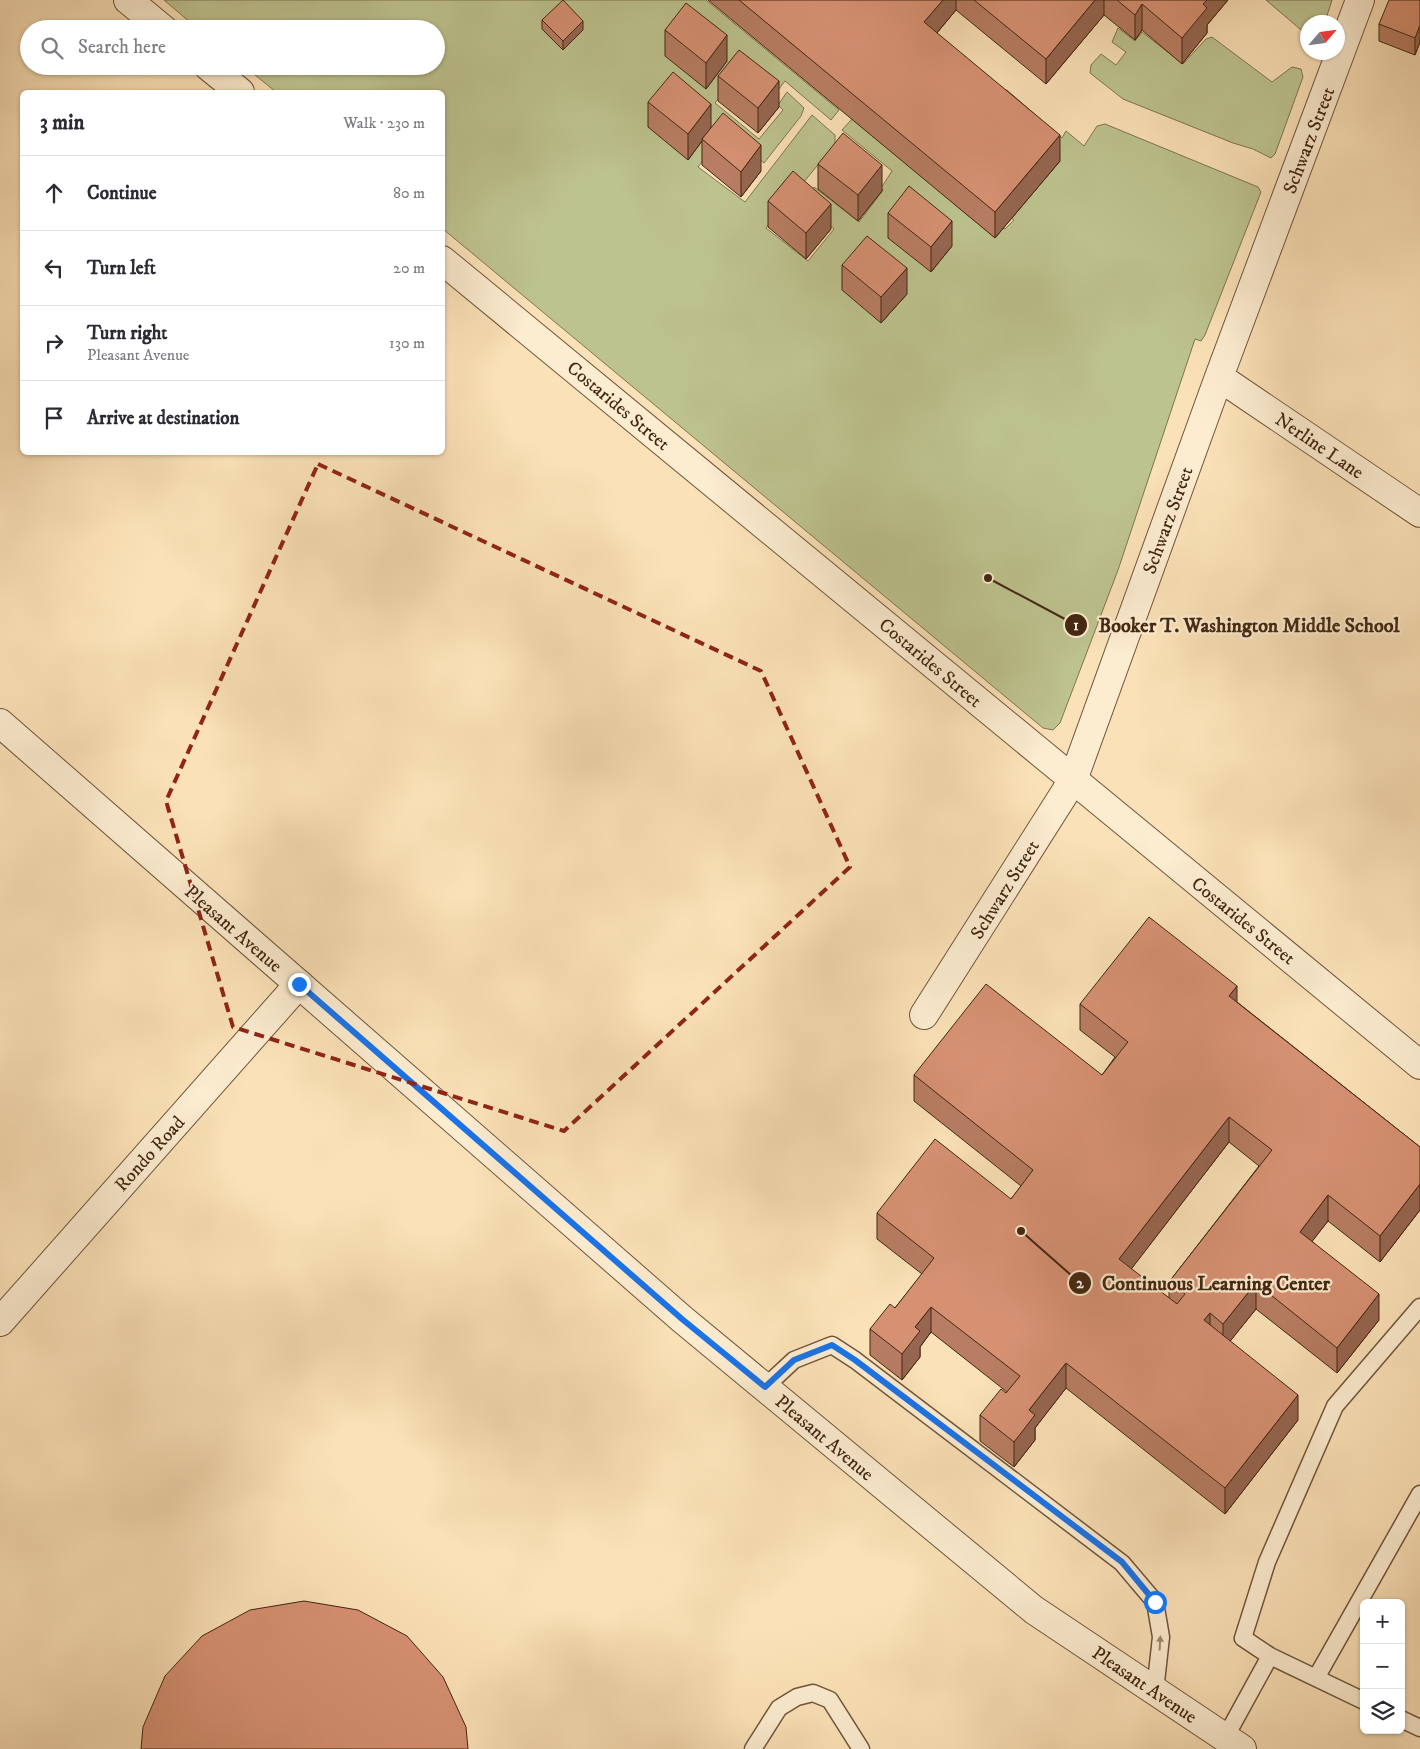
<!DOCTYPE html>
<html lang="en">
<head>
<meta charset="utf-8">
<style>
  :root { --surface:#fff; --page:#f2f2f3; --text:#2b2b33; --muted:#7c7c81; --line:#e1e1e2 }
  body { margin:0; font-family:"IM FELL DW Pica",serif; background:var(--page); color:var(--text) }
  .controls { position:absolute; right:15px; bottom:15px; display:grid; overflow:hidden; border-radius:8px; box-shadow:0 1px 4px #0004 }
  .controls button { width:45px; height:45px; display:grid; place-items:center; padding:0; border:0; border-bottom:1px solid var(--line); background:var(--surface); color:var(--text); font:25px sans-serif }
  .compass { position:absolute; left:1300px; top:15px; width:45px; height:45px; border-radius:50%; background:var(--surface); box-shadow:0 1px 4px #0004; rotate:62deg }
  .stop { position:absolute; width:15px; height:15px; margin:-11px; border:4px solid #1a73e8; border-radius:50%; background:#fff }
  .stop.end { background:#1a73e8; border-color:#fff; box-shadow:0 1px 5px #0008 }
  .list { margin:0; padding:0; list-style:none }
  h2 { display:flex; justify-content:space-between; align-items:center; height:65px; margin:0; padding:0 20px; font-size:21px }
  h2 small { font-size:16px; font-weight:400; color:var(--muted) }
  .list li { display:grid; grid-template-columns:32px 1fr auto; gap:15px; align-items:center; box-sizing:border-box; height:75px; padding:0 20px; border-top:1px solid var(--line) }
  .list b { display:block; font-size:19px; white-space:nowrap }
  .list p { margin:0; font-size:16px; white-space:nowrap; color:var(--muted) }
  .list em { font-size:16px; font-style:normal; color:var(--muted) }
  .icon { flex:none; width:28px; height:28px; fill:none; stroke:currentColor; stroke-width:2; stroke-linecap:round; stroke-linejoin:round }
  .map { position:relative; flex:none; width:1420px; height:1749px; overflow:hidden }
  .search { position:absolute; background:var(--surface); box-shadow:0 1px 4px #0004; left:20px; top:20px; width:425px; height:55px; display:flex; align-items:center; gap:12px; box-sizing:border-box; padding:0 18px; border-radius:28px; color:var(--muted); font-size:19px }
  .panel { position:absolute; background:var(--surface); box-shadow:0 1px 4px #0004; left:20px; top:90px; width:425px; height:365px; border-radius:8px }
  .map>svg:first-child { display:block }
  .green { fill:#bdc38f; stroke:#807450 }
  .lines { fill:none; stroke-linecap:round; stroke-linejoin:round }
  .service-casing { stroke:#70553a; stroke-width:19 }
  .minor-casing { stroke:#70553a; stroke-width:30 }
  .tertiary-casing { stroke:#70553a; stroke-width:30 }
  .service { stroke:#fcecd0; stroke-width:16 }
  .minor { stroke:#fcecd0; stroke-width:28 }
  .tertiary { stroke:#fcecd0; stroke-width:28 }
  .wall { fill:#b87d63; stroke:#422610; fill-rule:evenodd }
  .shaded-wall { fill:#966650; stroke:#422610 }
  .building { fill:#d69173; stroke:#422610; fill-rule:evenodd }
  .oneway { fill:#9f8970 }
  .route { stroke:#1a73e8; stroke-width:6 }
  .marked { fill:none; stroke:#8f2418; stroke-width:4; stroke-dasharray:10 6; stroke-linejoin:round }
  .labels { text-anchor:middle; stroke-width:4.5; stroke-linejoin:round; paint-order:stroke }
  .street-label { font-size:19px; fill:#422610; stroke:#fcecd0 }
  .leader { fill:none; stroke:#422610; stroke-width:2 }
  .callout-dot { fill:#422610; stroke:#fcecd0; stroke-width:2 }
  .mark-label { font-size:15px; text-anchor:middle; font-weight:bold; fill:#fff }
  .callout-label { font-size:20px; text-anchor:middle; font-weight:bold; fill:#422610; stroke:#fcecd0; stroke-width:4.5; stroke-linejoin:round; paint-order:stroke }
</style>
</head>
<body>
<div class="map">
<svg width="1420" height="1749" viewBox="0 0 1420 1749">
  <rect width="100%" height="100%" fill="#fbe1b7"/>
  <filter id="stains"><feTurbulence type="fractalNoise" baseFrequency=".004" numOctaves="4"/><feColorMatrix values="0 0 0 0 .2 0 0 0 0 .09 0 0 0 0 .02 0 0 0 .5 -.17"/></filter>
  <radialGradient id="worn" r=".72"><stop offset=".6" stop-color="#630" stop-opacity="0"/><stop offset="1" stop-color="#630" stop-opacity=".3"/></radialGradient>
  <!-- green -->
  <path class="green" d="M164 0H706L839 110 831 120 785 81 771 99 738 73 715 103 759 139 783 110 778 105 787 92 804 108 801 116 764 163 725 132 698 167 745 202 812 115 835 135V144L766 228 808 261 834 229 804 204 814 187 859 222 883 190 881 188 892 171 842 130 852 119 994 237 1003 228 1005 229 1014 220 1011 218 1000 90H1007L1062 138 1066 131 1084 146 1097 126 1105 124 1258 187 1261 192 1205 335 1201 341 1195 339 1118 570 1060 723 1053 730 1043 728 443 229 442 92H276L244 66H436V29H198Z
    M1266 0H1332L1325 22H1308L1307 35Z
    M1118 28 1135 41 1142 32 1183 64 1206 39 1212 37 1272 82 1292 67 1301 69 1303 77 1275 154 1271 158 1253 149 1233 143 1123 99 1090 73 1091 65 1101 54 1116 65 1126 52 1112 42Z"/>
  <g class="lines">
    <defs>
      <path id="service" d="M765 1387 794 1360 832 1345 855 1360 1122 1563 1155 1602 1161 1637 1155 1691
        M1316 1678 1420 1494
        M1364 1701 1270 1656 1243 1638 1267 1562 1335 1406 1420 1307
        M1401 1719 1420 1728
        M1225 1738 1270 1656
        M753 1749 779 1708 797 1697 813 1693 830 1700 861 1749"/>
      <path id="minor" d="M128 0 163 29
        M208 66 240 92
        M442 260 1420 1065
        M1219 377 1420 513
        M924 1015 1073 780 1219 377 1360 0
        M0 1322 299 984"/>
      <path id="tertiary" d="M0 723 682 1319 1034 1610 1242 1749"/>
    </defs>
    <!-- service casing -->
    <use href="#service" class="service-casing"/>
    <!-- minor casing -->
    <use href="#minor" class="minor-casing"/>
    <!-- tertiary casing -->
    <use href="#tertiary" class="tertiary-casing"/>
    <!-- service -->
    <use href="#service" class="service"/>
    <!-- minor -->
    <use href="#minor" class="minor"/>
    <!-- tertiary -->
    <use href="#tertiary" class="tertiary"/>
  </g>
  <!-- wall -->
  <path class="wall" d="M708 0H1228L1207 25V33L1182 64 1142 30 1135 40 1104 15 1046 84 956 10 937 33 1060 161 995 238Z
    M1420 0V42L1415 55 1379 41V24Z
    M542 20 583 30 563 50 542 29Z
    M665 30 727 61 706 89 665 56Z
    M718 76 779 107 758 133 718 101Z
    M648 102 711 128 761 171 741 197 702 165V141L688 160 648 127Z
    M818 164 882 191 858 221 818 189Z
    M768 201 831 229 806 259 768 227Z
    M888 213 952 246 931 272 888 238Z
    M842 265 907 294 881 323 842 290Z
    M1237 1002 1420 1147V1210L1380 1262 1328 1221 1312 1241 1379 1320 1337 1373 1256 1309 1230 1341 1298 1420 1225 1514 1066 1388 1035 1428V1440L1014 1467 980 1441V1415L1007 1392 931 1332 920 1347V1357L902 1380 870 1355V1329L895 1308 922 1274 877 1239V1213L1011 1199 1021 1186 914 1101V1075H1102L1115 1057 1080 1030V1004ZM1229 1142 1259 1166 1169 1282V1298L1131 1269Z"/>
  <!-- shaded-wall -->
  <path class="shaded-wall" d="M943 0H956V10L924 48V22Z
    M1095 0H1104V15L1046 84V59Z
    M1207 0H1228L1207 25V33L1182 64V38L1203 4Z
    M1142 4V30L1135 40V15Z
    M583 21V30L563 50V41Z
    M1420 25V42L1415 55V38Z
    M727 35V61L706 89V63Z
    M779 81V107L758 133V108Z
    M711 104V129L702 139V141L688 160V134Z
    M1060 135V161L995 238V212Z
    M761 145V171L741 197V172Z
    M882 165V191L858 221V195Z
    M831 204V229L806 259V233Z
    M952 221V246L931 272V247Z
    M907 268V294L881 323V297Z
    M1237 986V1012L1229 996Z
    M1229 1117V1142L1119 1285V1259Z
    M1420 1184V1210L1380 1262V1236Z
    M1328 1195V1221L1300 1257V1232Z
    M1256 1283V1309L1223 1350V1324Z
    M1379 1294V1320L1337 1373V1348Z
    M931 1307V1332L920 1347V1357L902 1380V1354L915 1327Z
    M1210 1313V1339L1204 1320Z
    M1066 1363V1388L1035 1428V1440L1014 1467V1442L1029 1410Z
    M1298 1395V1420L1225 1514V1488Z"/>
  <!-- building -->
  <path class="building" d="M563 0 583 21 563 41 542 20Z
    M739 0H943L924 22 1060 135 995 212Z
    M974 0H1095L1046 59Z
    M1117 0H1207L1203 4 1207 8 1182 38 1142 4 1135 15Z
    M1389 0H1420V25L1415 38 1379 24Z
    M686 3 727 35 706 63 665 30Z
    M739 50 779 81 758 108 718 76Z
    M673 72 711 104 688 134 648 102Z
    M723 113 761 145 741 172 702 139Z
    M843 133 882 165 858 195 818 164Z
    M793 171 831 204 806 233 768 201Z
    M909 186 952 221 931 247 888 213Z
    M867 236 907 268 881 297 842 265Z
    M1149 917 1237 986 1229 996 1420 1147V1184L1380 1236 1328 1195 1300 1232 1379 1294 1337 1348 1256 1283 1223 1324 1210 1313 1204 1320 1298 1395 1225 1488 1066 1363 1029 1410 1035 1415 1014 1442 980 1415 1001 1389 1006 1393 1020 1376 931 1307 915 1327 920 1331 902 1354 870 1329 890 1304 895 1308 934 1258 877 1213 935 1139 1011 1199 1033 1170 914 1075 986 984 1102 1075 1128 1042 1080 1004ZM1229 1117 1272 1150 1169 1282 1185 1294 1177 1304 1119 1259Z
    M304 1601 358 1610 407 1636 443 1677 466 1727 468 1749H141L143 1727 165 1676 202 1636 250 1610Z"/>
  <!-- one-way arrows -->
  <defs><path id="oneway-solid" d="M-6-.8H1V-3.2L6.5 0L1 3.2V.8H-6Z" transform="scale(1.25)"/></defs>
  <use class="oneway" href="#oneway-solid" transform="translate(1160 1643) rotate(-87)"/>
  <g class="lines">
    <!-- route -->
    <path class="route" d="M299 984 682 1319 765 1387 794 1360 832 1345 855 1360 1122 1562 1155 1602"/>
  </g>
  <!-- marked area -->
  <path class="marked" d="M318 464 761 671 850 867 564 1131 233 1027 166 801Z"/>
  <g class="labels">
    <!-- street labels -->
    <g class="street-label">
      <text transform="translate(1308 140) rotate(-69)" y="7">Schwarz Street</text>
      <text transform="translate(619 405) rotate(40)" y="7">Costarides Street</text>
      <text transform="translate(1320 445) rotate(34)" y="7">Nerline Lane</text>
      <text transform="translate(1167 520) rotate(-70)" y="7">Schwarz Street</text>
      <text transform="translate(931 662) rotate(40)" y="7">Costarides Street</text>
      <text transform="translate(1004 889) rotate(-58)" y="7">Schwarz Street</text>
      <text transform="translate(1244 920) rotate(39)" y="7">Costarides Street</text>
      <text transform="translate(234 928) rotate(41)" y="7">Pleasant Avenue</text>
      <text transform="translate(149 1153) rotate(-48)" y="7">Rondo Road</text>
      <text transform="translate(825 1437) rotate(40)" y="7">Pleasant Avenue</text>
      <text transform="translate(1145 1684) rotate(34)" y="7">Pleasant Avenue</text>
    </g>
  </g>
  <!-- callouts -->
  <path class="leader" d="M988 578L1076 625M1021 1231L1080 1283"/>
  <g class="callout-dot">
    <circle cx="988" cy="578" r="5"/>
    <circle cx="1021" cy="1231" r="5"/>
    <circle cx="1076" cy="625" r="12"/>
    <circle cx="1080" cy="1283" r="12"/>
  </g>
  <g class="mark-label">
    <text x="1076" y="630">1</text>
    <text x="1080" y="1288">2</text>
  </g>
  <g class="callout-label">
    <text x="1249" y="632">Booker T. Washington Middle School</text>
    <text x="1216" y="1290">Continuous Learning Center</text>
  </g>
  <rect width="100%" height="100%" filter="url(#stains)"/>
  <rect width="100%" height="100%" fill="url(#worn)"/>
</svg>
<div class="controls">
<button>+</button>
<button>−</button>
<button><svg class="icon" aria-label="layers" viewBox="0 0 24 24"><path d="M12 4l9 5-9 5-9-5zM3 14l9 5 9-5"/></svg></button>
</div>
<svg class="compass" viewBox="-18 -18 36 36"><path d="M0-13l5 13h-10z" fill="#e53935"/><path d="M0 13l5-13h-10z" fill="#7c7c81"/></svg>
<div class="stop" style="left:1155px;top:1602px"></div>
<div class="stop end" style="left:299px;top:984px"></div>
<div class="search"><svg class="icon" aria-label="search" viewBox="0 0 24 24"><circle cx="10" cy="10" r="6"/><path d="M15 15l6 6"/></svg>Search here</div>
<section class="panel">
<h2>3 min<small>Walk · 230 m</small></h2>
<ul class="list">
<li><svg class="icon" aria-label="ahead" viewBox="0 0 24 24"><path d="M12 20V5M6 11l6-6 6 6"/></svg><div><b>Continue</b></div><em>80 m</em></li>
<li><svg class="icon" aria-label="left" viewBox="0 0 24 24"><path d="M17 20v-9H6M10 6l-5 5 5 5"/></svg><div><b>Turn left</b></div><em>20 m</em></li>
<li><svg class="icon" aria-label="right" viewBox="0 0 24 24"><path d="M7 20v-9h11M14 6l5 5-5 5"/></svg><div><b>Turn right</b><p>Pleasant Avenue</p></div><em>130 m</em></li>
<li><svg class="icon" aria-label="arrive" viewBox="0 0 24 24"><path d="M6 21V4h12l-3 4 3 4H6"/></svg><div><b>Arrive at destination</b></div></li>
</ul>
</section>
</div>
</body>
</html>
